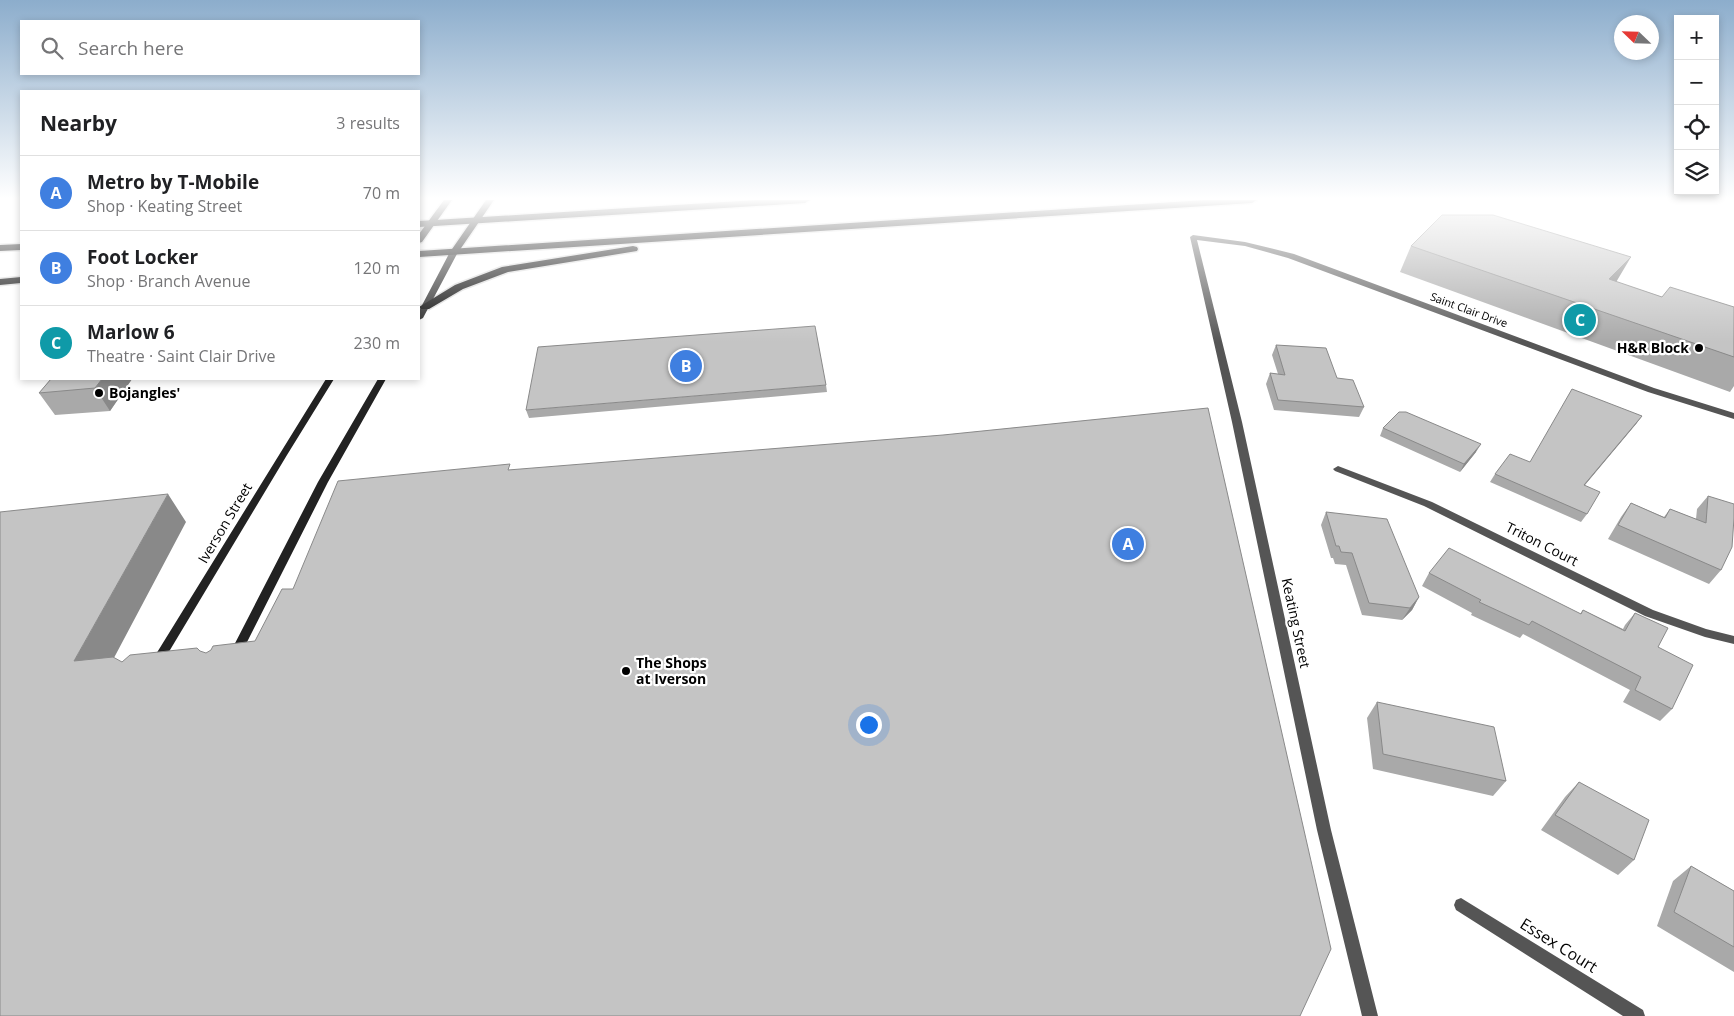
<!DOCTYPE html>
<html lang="en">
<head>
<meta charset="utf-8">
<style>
  :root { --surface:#fff; --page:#f6f6f6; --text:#202124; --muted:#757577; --line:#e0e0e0; --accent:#0f766e }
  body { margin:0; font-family:"Open Sans",sans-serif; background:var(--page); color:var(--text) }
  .controls { position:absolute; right:15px; top:15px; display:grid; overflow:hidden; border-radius:0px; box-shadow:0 2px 8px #0003 }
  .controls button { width:45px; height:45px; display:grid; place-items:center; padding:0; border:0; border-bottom:1px solid var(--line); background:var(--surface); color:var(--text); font:25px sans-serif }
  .compass { position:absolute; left:1614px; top:15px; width:45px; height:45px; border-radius:50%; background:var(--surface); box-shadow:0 2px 8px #0003; rotate:293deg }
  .you { position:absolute; left:868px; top:724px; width:18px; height:18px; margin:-12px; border:4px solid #fff; border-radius:50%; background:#1a73e8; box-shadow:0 0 0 8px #1a73e833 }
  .badge { display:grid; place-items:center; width:32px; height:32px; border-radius:50%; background:var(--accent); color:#fff; font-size:16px; font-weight:700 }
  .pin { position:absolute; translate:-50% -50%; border:2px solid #fff; box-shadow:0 1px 5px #0006 }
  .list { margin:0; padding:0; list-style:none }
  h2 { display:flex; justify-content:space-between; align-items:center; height:65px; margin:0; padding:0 20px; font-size:21px }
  h2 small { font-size:16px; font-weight:400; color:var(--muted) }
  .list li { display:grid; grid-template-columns:32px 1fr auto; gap:15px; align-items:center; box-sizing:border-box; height:75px; padding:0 20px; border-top:1px solid var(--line) }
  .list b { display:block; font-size:19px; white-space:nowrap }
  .list p { margin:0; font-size:16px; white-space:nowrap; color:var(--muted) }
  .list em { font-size:16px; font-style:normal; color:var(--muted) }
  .icon { flex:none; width:28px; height:28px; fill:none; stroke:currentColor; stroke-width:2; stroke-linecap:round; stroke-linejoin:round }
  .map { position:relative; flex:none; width:1734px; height:1016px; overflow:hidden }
  .search { position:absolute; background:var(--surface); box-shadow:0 2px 8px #0003; left:20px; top:20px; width:400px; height:55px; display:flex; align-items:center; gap:12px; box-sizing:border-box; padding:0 18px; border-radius:0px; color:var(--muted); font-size:19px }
  .panel { position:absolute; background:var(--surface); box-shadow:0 2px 8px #0003; left:20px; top:90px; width:400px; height:290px; border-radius:0px }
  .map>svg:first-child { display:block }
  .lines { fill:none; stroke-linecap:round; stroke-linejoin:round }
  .primary-casing { stroke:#dbdbdb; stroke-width:3 }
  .highway-casing { stroke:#dbdbdb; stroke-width:3 }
  .street { fill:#555; fill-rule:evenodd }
  .secondary { fill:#222; fill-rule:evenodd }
  .primary { fill:#000; fill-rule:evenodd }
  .highway { fill:#000; fill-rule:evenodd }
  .wall { fill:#a9a9a9 }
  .shaded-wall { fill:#898989 }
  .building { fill:#c4c4c4; stroke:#898989 }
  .poi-dot { fill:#000; stroke:#fff; stroke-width:2 }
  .labels { text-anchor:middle; stroke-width:4.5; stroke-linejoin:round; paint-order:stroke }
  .far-street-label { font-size:11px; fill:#000; stroke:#fff }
  .poi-label { font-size:14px; font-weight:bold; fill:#000; stroke:#fff; text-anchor:start }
  .street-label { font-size:14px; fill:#000; stroke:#fff }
  .near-street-label { font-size:16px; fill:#000; stroke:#fff }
</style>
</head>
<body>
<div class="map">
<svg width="1734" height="1016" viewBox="0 0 1734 1016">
  <rect width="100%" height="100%" fill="#fff"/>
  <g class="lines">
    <defs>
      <path id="primary" d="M444 200H452L422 242 419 243V234Z
        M486 200H494L457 254H451L450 252Z"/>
      <path id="highway" d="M755 200H810L805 203 419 227V221Z
        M1204 200H1257L1252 203 419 257V251Z
        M21 244V250L0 251V245Z
        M633 246 637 247 638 249 637 251 508 272 463 289 429 309H421L419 307 455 285 502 267Z
        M21 277V283L0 285V279Z"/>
    </defs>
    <!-- primary casing -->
    <use href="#primary" class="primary-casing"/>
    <!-- highway casing -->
    <use href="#highway" class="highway-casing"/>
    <!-- street -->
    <path class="street" d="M1193 235 1245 242 1294 254 1654 388 1734 413V419L1648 392 1288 258 1245 246 1197 240 1242 422 1331 830 1378 1016H1362L1317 830 1232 422 1190 237Z
      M1338 466 1432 502 1653 610 1706 629 1734 636V644L1705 637 1645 616 1424 506 1335 471 1333 469Z
      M1461 898 1643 1010 1645 1016H1623L1456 910 1454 905 1456 900Z"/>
    <!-- secondary -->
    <path class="secondary" d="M451 250 458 252 423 318 419 320V311Z
      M326 379H334L287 455 161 665 157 667 153 665 151 662 153 659Z
      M378 379H386L328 482 240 656 236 658 232 656 230 653 318 482Z"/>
    <!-- primary -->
    <use href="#primary" class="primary"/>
    <!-- highway -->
    <use href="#highway" class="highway"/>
  </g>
  <!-- wall -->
  <path class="wall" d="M1411 246 1616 282 1662 297 1734 307V386L1730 392 1400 272Z
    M1276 345 1337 378 1364 407 1359 417 1274 410 1266 384 1270 373 1278 374 1272 355Z
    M51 379H132L110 411 55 415 39 393Z
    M826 385 827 392 529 418 526 410Z
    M1642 416 1636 424 1585 485 1587 514 1581 522 1490 482 1495 474 1530 462Z
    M1383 428 1476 452 1460 472 1380 436Z
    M1708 496 1721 570 1709 584 1608 539 1621 517 1631 503 1664 517 1670 509 1696 519 1697 509Z
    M1326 512 1419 597 1412 610 1402 620 1362 615 1346 565 1335 564 1333 558H1331L1321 525Z
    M1429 573 1580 614 1583 610 1623 629 1625 625 1635 613 1658 647 1672 709 1660 721 1623 702 1630 690 1523 634 1520 638 1471 615 1472 613 1422 586Z
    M1377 702 1506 781 1493 796 1373 769 1367 718Z
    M1579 782 1634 860 1618 875 1541 830 1565 797Z
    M1691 866 1734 891V972L1657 926 1673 881Z"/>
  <!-- shaded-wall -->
  <path class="shaded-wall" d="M1631 257 1615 284 1609 279Z
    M102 379H132L110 411 95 388Z
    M1642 416 1636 424 1578 493 1584 485Z
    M1481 444 1476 452 1460 472 1464 464Z
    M168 494 186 522 98 688 74 661Z
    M1419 597 1412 610 1402 620 1410 608Z"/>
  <!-- building -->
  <path class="building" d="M1442 215H1493L1631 257 1609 279 1662 297 1670 287 1734 307V357L1411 246Z
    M815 326 826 385 526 410 538 347Z
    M1276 345 1326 348 1337 378 1353 380 1364 407 1278 400 1270 373 1285 375Z
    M51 379H102L95 388 39 393Z
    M1572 389 1642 416 1584 485 1600 492 1587 514 1495 474 1510 454 1530 462Z
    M1208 408 1331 949 1300 1016H0V512L168 494 74 661 113 657 122 662 130 655 197 648 200 651 206 653 211 650 213 646 255 641 282 589H293L338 481 510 464 508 470 943 435Z
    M1399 412H1406L1481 444 1464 464 1383 428Z
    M1708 496 1734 504V518L1732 547 1721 570 1618 525 1631 503 1665 518 1670 509 1706 523Z
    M1326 512 1387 519 1419 597 1410 608 1369 603 1352 553 1341 552 1339 546H1336Z
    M1449 548 1581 614 1583 610 1625 631 1635 613 1668 628 1658 647 1693 665 1672 709 1635 690 1641 677 1532 621 1529 625 1479 602 1481 600 1429 573Z
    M1377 702 1494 727 1506 781 1383 754Z
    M1579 782 1649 820 1634 860 1555 815Z
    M1691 866 1734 891V947L1674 912Z"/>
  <!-- sky -->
  <linearGradient id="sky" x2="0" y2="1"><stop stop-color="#8cadcc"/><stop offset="0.58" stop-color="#fff"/><stop offset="1" stop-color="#fff" stop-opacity="0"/></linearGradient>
  <rect width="1734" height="342" fill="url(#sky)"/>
  <!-- markers -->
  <g class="poi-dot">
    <circle cx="1699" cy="348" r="5"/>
    <circle cx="99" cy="393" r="5"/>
    <circle cx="626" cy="671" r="5"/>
  </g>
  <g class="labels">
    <!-- far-street labels -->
    <g class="far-street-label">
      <text transform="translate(1469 310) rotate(20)" y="4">Saint Clair Drive</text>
    </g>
    <!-- poi labels -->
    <g class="poi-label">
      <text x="1689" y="353" text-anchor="end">H&amp;R Block</text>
      <text x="109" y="398">Bojangles'</text>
      <text x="636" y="668">The Shops<tspan x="636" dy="16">at Iverson</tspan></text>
    </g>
    <!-- street labels -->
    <g class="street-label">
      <text transform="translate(225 523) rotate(-59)" y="5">Iverson Street</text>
      <text transform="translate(1542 544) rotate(27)" y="5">Triton Court</text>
      <text transform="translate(1296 623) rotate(78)" y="5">Keating Street</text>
    </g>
    <!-- near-street labels -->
    <g class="near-street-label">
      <text transform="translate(1559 945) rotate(32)" y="6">Essex Court</text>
    </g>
  </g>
</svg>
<div class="controls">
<button>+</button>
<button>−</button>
<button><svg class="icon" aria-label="locate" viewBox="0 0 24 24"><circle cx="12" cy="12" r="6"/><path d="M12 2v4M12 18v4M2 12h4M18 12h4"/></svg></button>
<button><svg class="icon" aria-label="layers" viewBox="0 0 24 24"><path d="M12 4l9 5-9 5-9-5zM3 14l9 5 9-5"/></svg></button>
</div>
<svg class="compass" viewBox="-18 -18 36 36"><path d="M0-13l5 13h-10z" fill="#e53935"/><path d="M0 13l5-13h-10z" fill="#757577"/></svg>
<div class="you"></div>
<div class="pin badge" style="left:1128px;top:544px;background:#3f7fe0">A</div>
<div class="pin badge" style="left:686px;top:366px;background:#3f7fe0">B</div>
<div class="pin badge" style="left:1580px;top:320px;background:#0f9aa8">C</div>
<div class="search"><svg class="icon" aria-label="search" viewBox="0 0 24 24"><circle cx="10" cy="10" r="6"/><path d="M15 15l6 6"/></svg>Search here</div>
<section class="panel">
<h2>Nearby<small>3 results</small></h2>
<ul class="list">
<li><span class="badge" style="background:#3f7fe0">A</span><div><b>Metro by T-Mobile</b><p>Shop · Keating Street</p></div><em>70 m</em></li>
<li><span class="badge" style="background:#3f7fe0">B</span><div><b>Foot Locker</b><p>Shop · Branch Avenue</p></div><em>120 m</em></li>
<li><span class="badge" style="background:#0f9aa8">C</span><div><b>Marlow 6</b><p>Theatre · Saint Clair Drive</p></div><em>230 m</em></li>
</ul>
</section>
</div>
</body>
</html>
